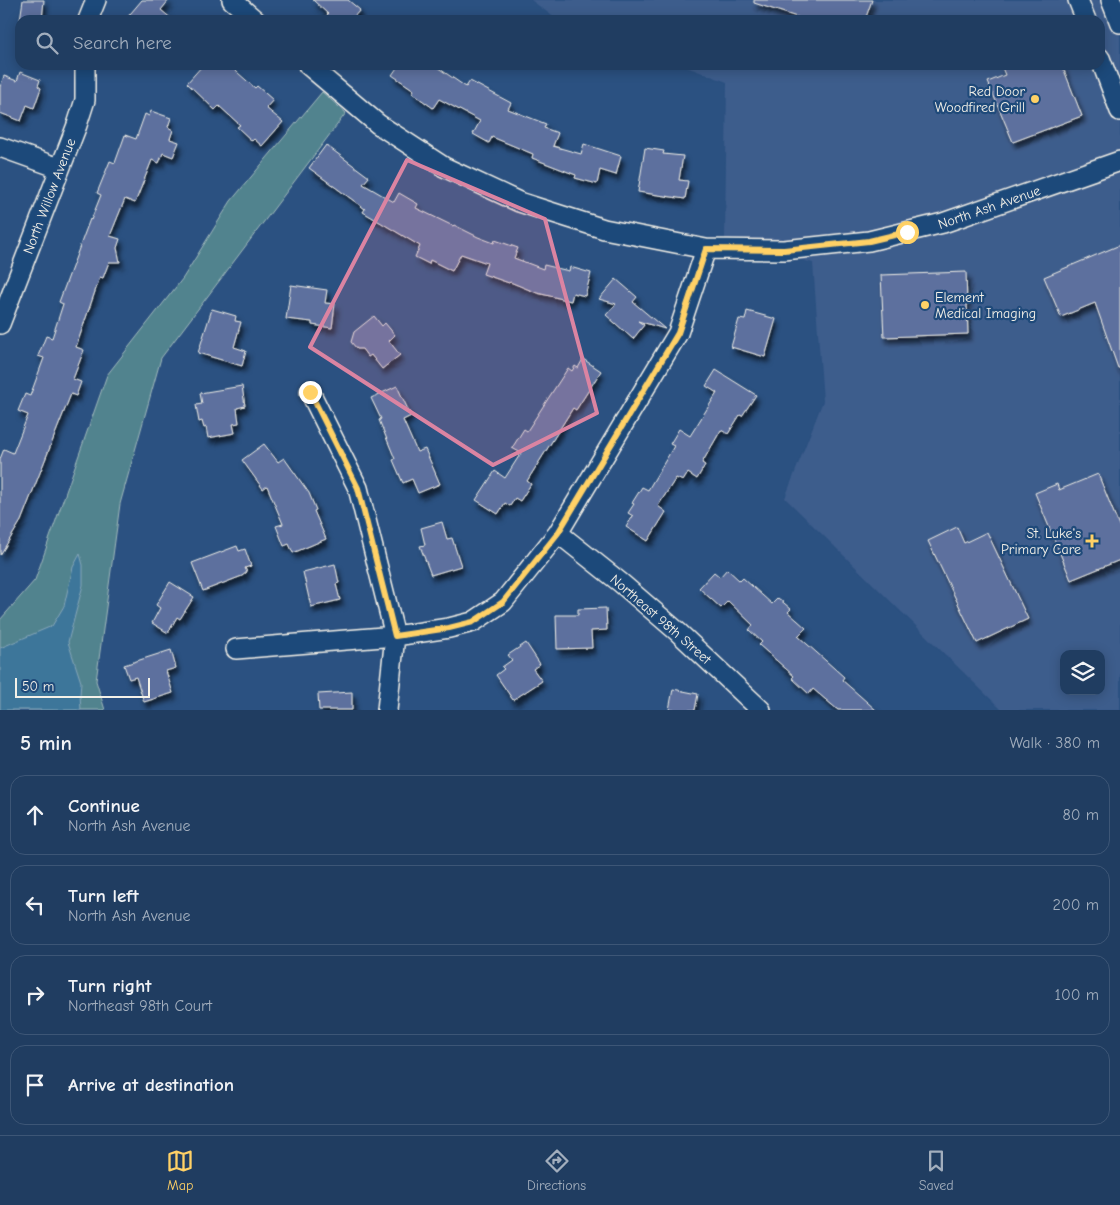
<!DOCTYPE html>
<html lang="en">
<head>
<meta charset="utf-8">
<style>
  :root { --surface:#203d61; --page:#284467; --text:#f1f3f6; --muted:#a2aebd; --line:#3d5676; --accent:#ffd166 }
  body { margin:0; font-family:"Comic Neue",sans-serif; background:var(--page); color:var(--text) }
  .controls { position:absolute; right:15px; bottom:15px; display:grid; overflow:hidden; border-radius:10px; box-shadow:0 2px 12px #0003 }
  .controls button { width:45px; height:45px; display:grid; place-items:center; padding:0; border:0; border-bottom:1px solid var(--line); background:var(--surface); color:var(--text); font:25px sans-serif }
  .scale { position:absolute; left:15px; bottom:12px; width:135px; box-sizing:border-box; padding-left:5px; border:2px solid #f4f1e8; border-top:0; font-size:14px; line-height:18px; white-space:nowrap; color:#f4f1e8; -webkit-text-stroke:4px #1f4a7a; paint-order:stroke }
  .stop { position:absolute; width:15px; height:15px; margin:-11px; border:4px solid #ffd166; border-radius:50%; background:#fff }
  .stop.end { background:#ffd166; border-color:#fff; box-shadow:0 1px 5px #0008 }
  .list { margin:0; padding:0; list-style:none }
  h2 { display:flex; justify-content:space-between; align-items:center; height:65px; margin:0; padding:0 20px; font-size:21px }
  h2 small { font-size:16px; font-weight:400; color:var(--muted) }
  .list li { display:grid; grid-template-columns:32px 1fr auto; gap:15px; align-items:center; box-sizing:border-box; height:80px; margin:0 10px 10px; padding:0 10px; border:1px solid var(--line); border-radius:15px }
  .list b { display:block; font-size:19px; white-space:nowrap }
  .list p { margin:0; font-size:16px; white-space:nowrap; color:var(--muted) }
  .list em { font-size:16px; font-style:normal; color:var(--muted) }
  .icon { flex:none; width:28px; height:28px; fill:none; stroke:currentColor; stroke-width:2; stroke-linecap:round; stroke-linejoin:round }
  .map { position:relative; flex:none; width:1120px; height:710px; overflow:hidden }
  .search { position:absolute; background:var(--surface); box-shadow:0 2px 12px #0003; left:15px; right:15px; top:15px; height:55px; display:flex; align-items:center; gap:12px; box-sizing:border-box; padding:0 18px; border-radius:15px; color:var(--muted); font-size:19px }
  .sheet { height:425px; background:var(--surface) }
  nav { display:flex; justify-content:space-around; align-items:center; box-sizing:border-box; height:70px; border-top:1px solid var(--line); background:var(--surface); font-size:14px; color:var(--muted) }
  nav a { display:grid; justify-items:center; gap:2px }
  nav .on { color:var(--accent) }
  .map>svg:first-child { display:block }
  .built { fill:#3e5d8c; fill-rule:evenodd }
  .green { fill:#51838e; stroke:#a2babb }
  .water { fill:#3e769a; stroke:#87a7b9 }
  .building { fill:#5d709e; stroke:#f4f1e8; filter:url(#shadow) }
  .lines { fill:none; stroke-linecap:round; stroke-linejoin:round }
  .street-casing { stroke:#f4f1e8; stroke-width:22 }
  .street { stroke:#1f4a7a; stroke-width:19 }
  .route { stroke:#ffd166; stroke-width:6 }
  .marked { fill:#db84a2; fill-opacity:0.2; stroke:#db84a2; stroke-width:4; stroke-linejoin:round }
  .poi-dot { fill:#ffd166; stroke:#1f4a7a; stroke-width:2 }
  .labels { text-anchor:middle; stroke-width:4.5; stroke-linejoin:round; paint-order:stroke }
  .poi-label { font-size:14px; fill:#f4f1e8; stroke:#1f4a7a; text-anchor:end }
  .street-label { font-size:14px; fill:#f4f1e8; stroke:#1f4a7a }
</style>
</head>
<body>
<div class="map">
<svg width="1120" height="710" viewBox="0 0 1120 710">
  <defs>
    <filter id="shadow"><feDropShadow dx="3" dy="5.5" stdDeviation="2.5" flood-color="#0009"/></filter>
  </defs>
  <rect width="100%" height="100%" fill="#2b5181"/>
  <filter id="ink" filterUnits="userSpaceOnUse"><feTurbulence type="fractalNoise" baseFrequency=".02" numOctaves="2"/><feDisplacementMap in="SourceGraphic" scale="10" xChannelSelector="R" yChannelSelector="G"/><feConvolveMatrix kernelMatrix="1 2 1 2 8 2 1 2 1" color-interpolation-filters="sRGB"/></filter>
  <g filter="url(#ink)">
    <!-- built -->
    <path class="built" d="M531 0H1120V710H1002L785 498 823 401 813 263 725 239 727 82 681 65H1100V20H561L555 18ZM1064 654H1101V691H1064Z"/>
    <!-- green -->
    <path class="green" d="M322 92 346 113 161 358 120 504 96 681 105 710H0V620L35 580 107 375 183 278 231 201Z"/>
    <!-- water -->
    <path class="water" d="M80 554 83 565V585L68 642 81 682 80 695 81 710H0V648L52 626 64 606 73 567Z"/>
    <!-- building -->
    <path class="building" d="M23 0H44L42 20H20Z
      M142 0H169L161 10 173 20H125Z
      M313 0H348L360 10 351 20H323L328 14Z
      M754 0H872L865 20H806L754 3Z
      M203 65H229L255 88 257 86 273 100 266 108 283 122 262 146 254 139 252 141 237 127 240 125 219 106 215 110 187 83Z
      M399 65H434L466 87 470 81 511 103 508 109 546 124 544 128 558 133 553 146 581 154 584 144 621 156 616 175 600 170 597 184 575 178 576 175 532 158 533 154 492 137 489 143 473 134 480 121 439 99 433 108 412 93 414 90 392 75Z
      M1001 65H1062L1082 116 1013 142 988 82 1005 75Z
      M20 72 40 80 38 86 41 88 34 108 27 105 21 121 0 113V87L4 76 17 81Z
      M151 111 171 118 168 127 173 130 170 139 179 142 173 157 163 153 159 163 152 160 135 203 125 199 110 236 120 239 117 248 120 262H109L103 278 100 277 76 347 84 350 73 379 81 382 76 396 71 394 21 521 0 555V459L4 449 13 453 28 415 18 411 25 394 30 396 44 358 38 356 46 336 52 338 63 304 59 302 90 219 91 220 101 195 97 193 110 161 115 163 125 135 136 139 145 114 149 116Z
      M326 145 369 177 363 184 394 202 399 193 418 204 416 208 453 226 454 225 478 237 494 243 495 240 518 248 514 258 543 269 544 265 569 271 570 267 591 273 585 296 573 293 571 301 537 293 510 282 509 283 483 274 487 263 461 254 452 271 430 260 429 264 415 257 420 246 363 212 365 209 309 168Z
      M645 148 664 151 663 154 683 156 679 180 688 181 685 199 638 192Z
      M1120 245V368H1118L1095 303 1061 317 1044 277Z
      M966 272 968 334 884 337 881 275Z
      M616 279 637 297 633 302 665 329 638 321 644 325 633 339 606 315 616 304 599 299Z
      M291 285 327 290 325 303 335 304 332 328 312 325V322L286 319Z
      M212 309 236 316 235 321 241 322 234 347 246 351 242 366 198 353Z
      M747 311 776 319 765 357 731 347 739 319 745 320Z
      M374 316 382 326 385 323 395 335 389 341 400 355 382 369 371 355 368 357 362 349H357L351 342 354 332Z
      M583 359 601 371 576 410 573 408 527 481 531 484 520 501 515 498 510 506 505 503 498 514 476 500 495 471 505 478 521 453 512 448 524 429 527 431 568 368 572 371 575 366 578 368Z
      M716 370 756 395 742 416 740 415 728 434 721 430 702 463 705 465 697 479 688 473 683 481 676 478 658 506 666 512 648 541 626 527 633 516 628 513 634 504 632 503 642 487 648 490 674 446 670 444 679 429 690 436 717 393 706 386Z
      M242 386 245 406 237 408 239 423 233 424 235 433 208 438 206 427 204 428 202 421 199 422 196 405 202 404 200 393Z
      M397 386 411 416 403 420 417 452 425 449 440 484 418 493 412 479 403 483 393 460 395 459 379 420 381 419 371 398Z
      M264 444 278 462 284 458 309 493 316 510 314 511 326 539 293 553 289 544 284 546 276 526 283 524 267 486 263 489 242 460Z
      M1098 474 1120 528V560L1071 580 1035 493 1057 484 1059 490Z
      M442 522 447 539 452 538 461 566 431 575 420 546 425 545 421 528Z
      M957 527 964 543 987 532 1028 619 977 643 928 541Z
      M237 546 239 551 245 549 251 566 245 568 247 572 242 576 203 591 192 563Z
      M335 564 339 583 336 584 340 600 311 607 303 572Z
      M727 569 740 581 743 578 772 604 778 598 791 609 788 612 806 628 798 636 844 677 842 680 876 710H838L813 689 809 694 792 678 794 676 759 645 762 642 749 630 753 625 728 601 721 608 699 588 714 572 720 577Z
      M170 582 194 597 180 619 177 617 168 633 152 623 160 608 156 605Z
      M606 608 607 630 591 631 592 648 557 649 556 615H578V609Z
      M526 643 540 664 533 669 542 681 513 700 496 675 504 669 502 667 512 660 508 655Z
      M171 650 176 668 166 671 173 693 144 702 136 677 129 679 124 665Z
      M673 689 698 694 695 710H669Z
      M352 692V710H319L318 694Z"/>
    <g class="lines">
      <defs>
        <path id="street" d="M232 0 255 20
          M1078 0 1086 20
          M1111 0 1120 23
          M88 20 96 0
          M1100 58 1120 111
          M308 65 378 124 444 167 519 202 604 229 706 249 784 250 869 241 943 223 1120 161
          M0 147 59 168
          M0 324 77 125 85 100V65
          M310 392 358 488 395 636 387 710
          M558 533 621 583 678 632 761 710
          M236 649 395 636 449 628 473 622 503 602 558 533 678 333 706 249"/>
      </defs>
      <!-- street casing -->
      <use href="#street" class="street-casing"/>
      <!-- street -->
      <use href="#street" class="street"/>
    </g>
  </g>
  <g class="lines" filter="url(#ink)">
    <!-- route -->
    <path class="route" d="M310 392 358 488 395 636 449 628 473 622 503 602 558 533 678 333 706 249 784 250 869 241 907 232"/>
  </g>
  <!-- marked area -->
  <path class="marked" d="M407 160 545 219 597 413 493 465 310 347Z"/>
  <!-- markers -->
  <g class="poi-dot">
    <circle cx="1035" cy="99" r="5"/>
    <circle cx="925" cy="305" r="5"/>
    <path d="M1089.5 533.5h5v5h5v5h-5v5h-5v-5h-5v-5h5z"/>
  </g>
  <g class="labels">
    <!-- poi labels -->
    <g class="poi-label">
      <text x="1025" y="96">Red Door<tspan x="1025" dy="16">Woodfired Grill</tspan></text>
      <text x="935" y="302" text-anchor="start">Element<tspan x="935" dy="16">Medical Imaging</tspan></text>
      <text x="1081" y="538">St. Luke's<tspan x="1081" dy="16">Primary Care</tspan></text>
    </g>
    <!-- street labels -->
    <g class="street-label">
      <text transform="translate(49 196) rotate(-69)" y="5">North Willow Avenue</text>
      <text transform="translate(989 207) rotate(-19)" y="5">North Ash Avenue</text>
      <text transform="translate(661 619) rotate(41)" y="5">Northeast 98th Street</text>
    </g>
  </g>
</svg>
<div class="controls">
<button><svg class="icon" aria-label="layers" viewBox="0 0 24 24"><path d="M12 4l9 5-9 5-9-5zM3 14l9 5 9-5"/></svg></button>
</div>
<div class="scale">50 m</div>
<div class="stop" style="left:907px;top:232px"></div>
<div class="stop end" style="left:310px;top:392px"></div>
<div class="search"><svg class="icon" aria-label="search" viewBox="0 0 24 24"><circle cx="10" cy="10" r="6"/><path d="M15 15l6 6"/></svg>Search here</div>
</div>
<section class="sheet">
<h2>5 min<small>Walk · 380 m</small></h2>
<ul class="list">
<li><svg class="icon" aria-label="ahead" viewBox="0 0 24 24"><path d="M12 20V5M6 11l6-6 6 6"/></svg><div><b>Continue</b><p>North Ash Avenue</p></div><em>80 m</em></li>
<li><svg class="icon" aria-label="left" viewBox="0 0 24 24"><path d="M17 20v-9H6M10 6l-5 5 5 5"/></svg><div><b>Turn left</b><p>North Ash Avenue</p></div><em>200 m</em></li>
<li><svg class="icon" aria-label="right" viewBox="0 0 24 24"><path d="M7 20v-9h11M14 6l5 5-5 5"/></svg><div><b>Turn right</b><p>Northeast 98th Court</p></div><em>100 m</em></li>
<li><svg class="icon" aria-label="arrive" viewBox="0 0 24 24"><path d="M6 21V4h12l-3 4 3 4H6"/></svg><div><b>Arrive at destination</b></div></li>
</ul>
</section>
<nav>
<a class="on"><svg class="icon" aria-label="map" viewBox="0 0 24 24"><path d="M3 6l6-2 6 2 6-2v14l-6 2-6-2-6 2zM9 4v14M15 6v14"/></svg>Map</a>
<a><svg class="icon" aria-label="directions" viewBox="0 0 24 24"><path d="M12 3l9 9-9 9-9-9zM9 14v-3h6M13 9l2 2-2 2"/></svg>Directions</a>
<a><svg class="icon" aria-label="saved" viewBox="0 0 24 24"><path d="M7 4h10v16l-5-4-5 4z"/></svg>Saved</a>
</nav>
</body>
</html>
